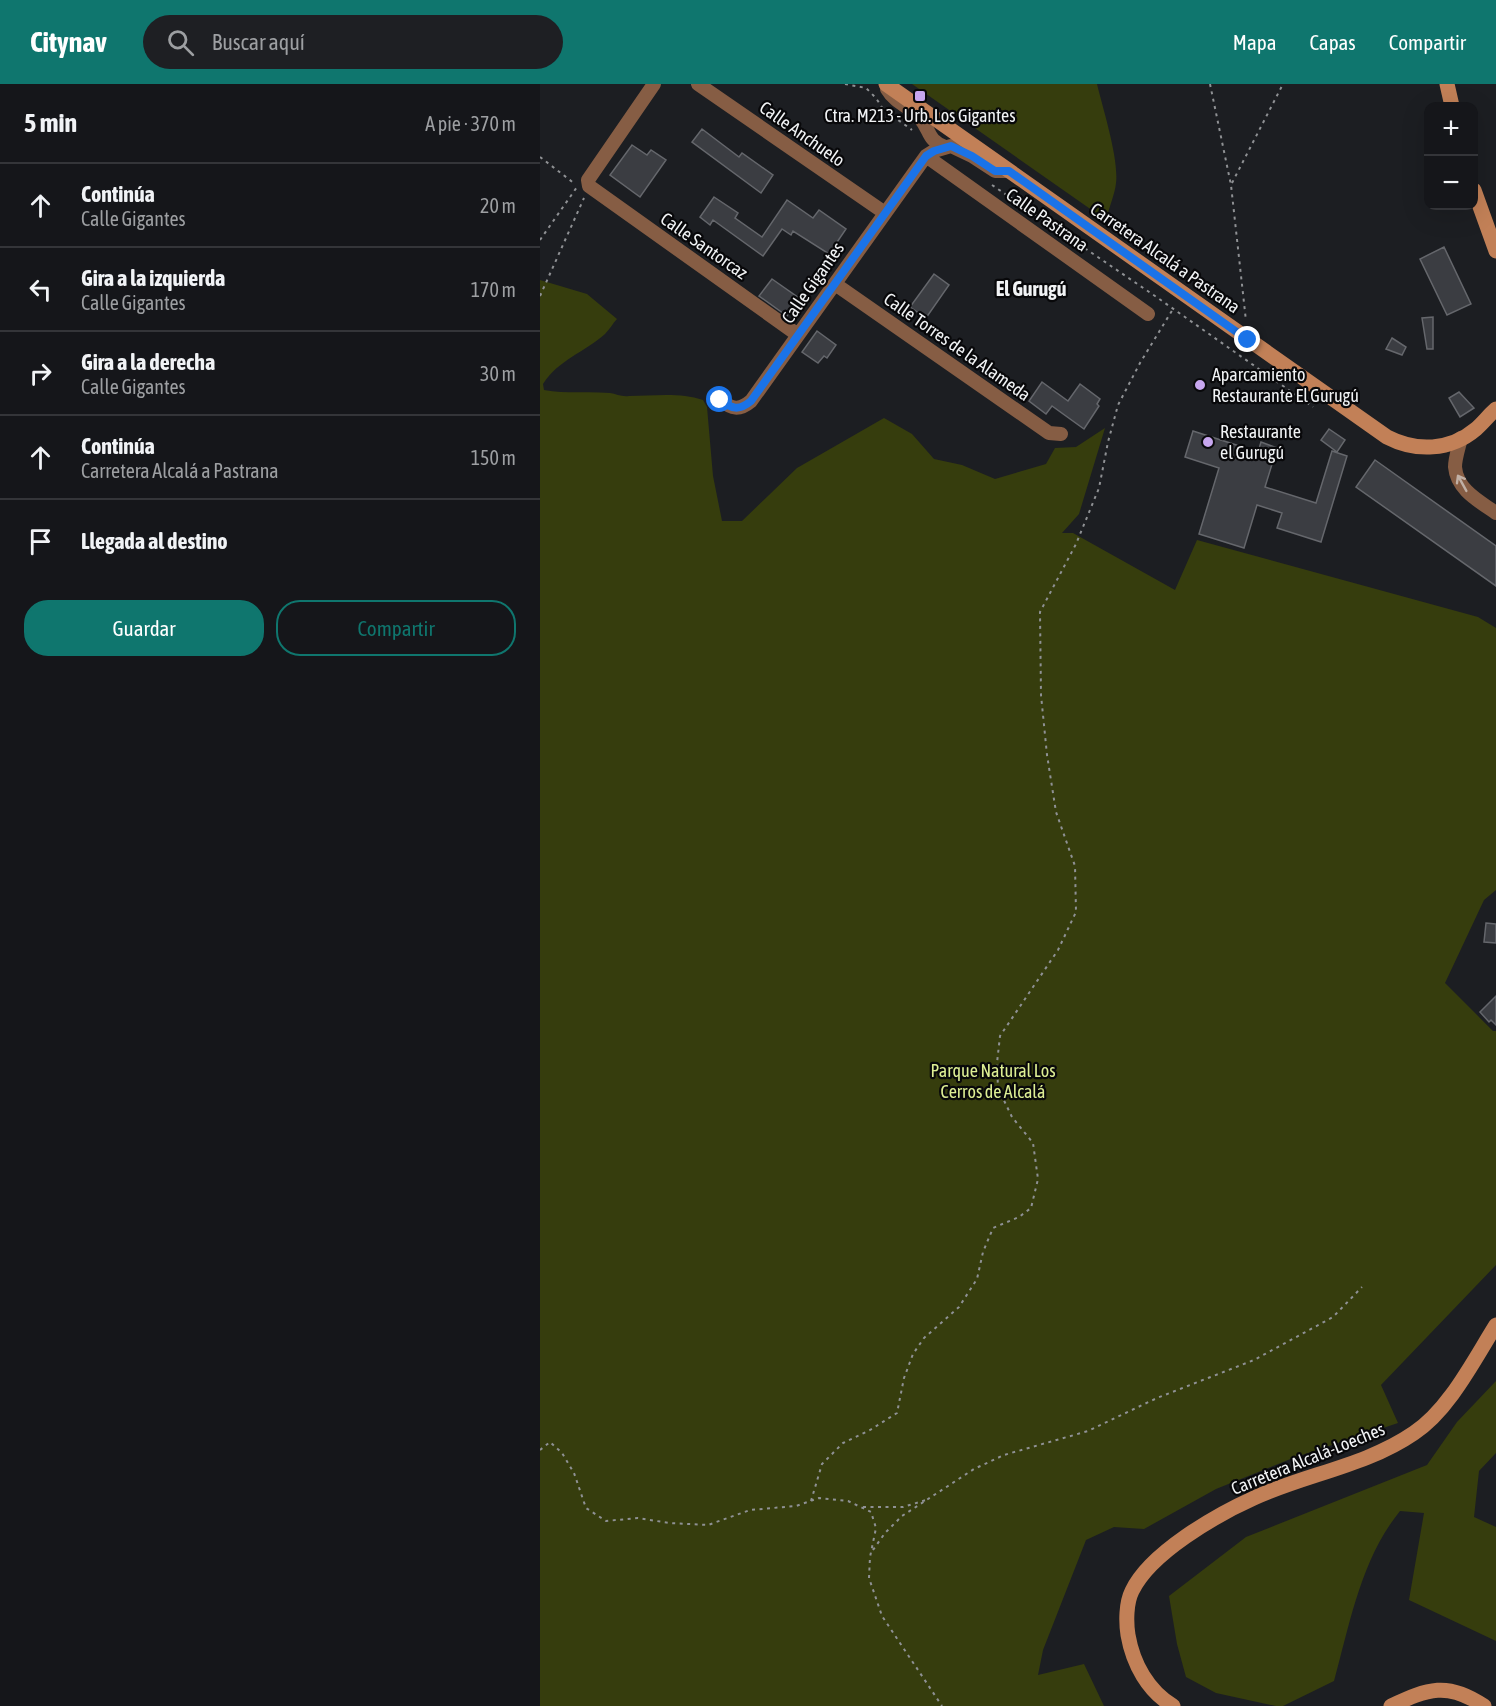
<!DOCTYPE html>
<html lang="es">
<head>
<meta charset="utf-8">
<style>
  :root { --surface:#15161a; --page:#1e1f23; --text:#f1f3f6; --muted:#9d9fa2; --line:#343539; --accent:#0f766e }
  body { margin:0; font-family:"Asap Condensed",sans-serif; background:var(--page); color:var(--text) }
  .controls { position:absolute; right:18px; top:18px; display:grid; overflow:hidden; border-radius:12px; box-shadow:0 6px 24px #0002 }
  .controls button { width:54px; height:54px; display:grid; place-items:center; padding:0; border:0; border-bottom:2px solid var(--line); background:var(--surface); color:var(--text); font:30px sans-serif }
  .stop { position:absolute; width:18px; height:18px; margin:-14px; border:4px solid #1a73e8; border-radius:50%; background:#fff }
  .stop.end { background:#1a73e8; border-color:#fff; box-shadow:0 2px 6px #0008 }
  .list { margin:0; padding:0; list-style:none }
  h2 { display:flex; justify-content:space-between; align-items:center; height:78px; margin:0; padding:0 24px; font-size:26px }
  h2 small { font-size:20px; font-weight:400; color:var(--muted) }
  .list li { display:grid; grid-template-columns:39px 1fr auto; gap:18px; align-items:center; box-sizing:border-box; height:84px; padding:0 24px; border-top:2px solid var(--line) }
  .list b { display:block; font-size:22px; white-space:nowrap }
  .list p { margin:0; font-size:20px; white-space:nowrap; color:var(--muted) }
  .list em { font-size:20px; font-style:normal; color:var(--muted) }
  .actions { display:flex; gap:12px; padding:18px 24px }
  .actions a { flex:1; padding:14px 0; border:2px solid var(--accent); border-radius:24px; text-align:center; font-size:21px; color:var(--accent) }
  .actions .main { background:var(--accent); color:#fff }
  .icon { flex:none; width:33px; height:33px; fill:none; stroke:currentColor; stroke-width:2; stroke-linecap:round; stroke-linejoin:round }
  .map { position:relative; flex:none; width:956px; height:1622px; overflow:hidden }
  header { display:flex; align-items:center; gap:36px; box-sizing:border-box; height:84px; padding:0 30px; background:var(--accent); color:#fff }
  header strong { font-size:28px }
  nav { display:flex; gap:33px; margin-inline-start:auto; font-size:21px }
  .search { width:420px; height:54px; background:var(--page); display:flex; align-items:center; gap:15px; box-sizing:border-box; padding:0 21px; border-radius:33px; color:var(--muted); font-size:22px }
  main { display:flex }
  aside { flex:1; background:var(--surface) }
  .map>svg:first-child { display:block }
  .green { fill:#363d0d }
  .building { fill:#3b3d42; stroke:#65676c; stroke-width:1.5 }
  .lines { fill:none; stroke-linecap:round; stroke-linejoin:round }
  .path { stroke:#8f9194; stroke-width:2; stroke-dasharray:3 4.5; stroke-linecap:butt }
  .minor { stroke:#865d44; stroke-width:14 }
  .secondary { stroke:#c28057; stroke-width:15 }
  .oneway { stroke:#c1b0a5 }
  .route { stroke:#1a73e8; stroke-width:8 }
  .poi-dot { fill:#c7a6ef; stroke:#08080a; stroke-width:2 }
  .labels { text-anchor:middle; stroke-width:4.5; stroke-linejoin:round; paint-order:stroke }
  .poi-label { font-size:18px; fill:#f1f3f5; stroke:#08080a; text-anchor:start }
  .street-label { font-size:18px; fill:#f1f3f5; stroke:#08080a }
  .park-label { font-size:18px; fill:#deef94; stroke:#08080a }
  .neighbourhood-label { font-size:20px; font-weight:bold; fill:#f1f3f5; stroke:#08080a }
</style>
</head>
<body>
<header>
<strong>Citynav</strong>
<div class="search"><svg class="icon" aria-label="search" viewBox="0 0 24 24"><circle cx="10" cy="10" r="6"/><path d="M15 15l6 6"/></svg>Buscar aquí</div>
<nav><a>Mapa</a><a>Capas</a><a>Compartir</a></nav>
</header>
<main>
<aside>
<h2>5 min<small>A pie · 370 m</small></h2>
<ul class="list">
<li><svg class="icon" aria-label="ahead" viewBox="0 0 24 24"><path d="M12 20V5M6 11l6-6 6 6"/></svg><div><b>Continúa</b><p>Calle Gigantes</p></div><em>20 m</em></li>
<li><svg class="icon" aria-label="left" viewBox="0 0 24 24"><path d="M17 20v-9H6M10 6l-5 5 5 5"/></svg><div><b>Gira a la izquierda</b><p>Calle Gigantes</p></div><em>170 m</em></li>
<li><svg class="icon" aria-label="right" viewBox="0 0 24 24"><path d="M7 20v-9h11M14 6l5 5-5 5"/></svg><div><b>Gira a la derecha</b><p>Calle Gigantes</p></div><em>30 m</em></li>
<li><svg class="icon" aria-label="ahead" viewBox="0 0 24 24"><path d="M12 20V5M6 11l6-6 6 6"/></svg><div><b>Continúa</b><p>Carretera Alcalá a Pastrana</p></div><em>150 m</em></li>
<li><svg class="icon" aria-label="arrive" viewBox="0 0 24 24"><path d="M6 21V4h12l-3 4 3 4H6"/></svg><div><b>Llegada al destino</b></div></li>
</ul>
<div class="actions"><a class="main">Guardar</a><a>Compartir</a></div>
</aside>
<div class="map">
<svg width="956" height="1622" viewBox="0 0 956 1622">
  <rect width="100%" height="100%" fill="#1c1e22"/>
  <!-- green -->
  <path class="green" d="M372 0H557C563 25 579 75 576 99 575 110 569 123 566 136Z
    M0 196 47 210 77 235C73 239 70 245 65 250 45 268 18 276 3 300L4 306C26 310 48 307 70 309 76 310 82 313 89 312 113 312 140 308 163 316L167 323 173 392 182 437H202L257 384 344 334 372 350 394 375 422 381 455 395 506 380 515 364 536 363 565 344 539 430 522 449H533L635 506 657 456 938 533 956 544V806L944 816 905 899 953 947H956V1181L841 1301 858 1339 753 1374 676 1405 604 1445 574 1443 546 1456 503 1566 498 1591 544 1580 564 1622H0Z
    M956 1297V1369L939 1387 934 1433 956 1443V1557L869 1516 884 1429 860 1427C821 1475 810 1539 794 1597L743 1622H736L676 1609 646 1593 637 1560 629 1512 706 1453 887 1381 917 1338Z"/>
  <!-- building -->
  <path class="building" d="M162 45 199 73 202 69 233 91 221 109 152 58Z
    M92 61 107 71 111 66 126 76 100 113 70 91Z
    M174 113 198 129 195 134 222 153 247 116 273 134 279 126 306 145 289 170 253 147 251 151 242 145 223 172 173 136 170 141 160 133Z
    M904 163 931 220 907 231 880 175Z
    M394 190 409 201 386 234 370 223Z
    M232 195 259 214 247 232 219 212Z
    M893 233V265H887L882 234Z
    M277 247 296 261 287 274 284 272 278 279 262 268Z
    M852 254 866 263 862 271 846 265Z
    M502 298 528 317 540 300 560 315 557 320 559 322 544 345 512 322 506 330 489 317Z
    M919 308 934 324 920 333 909 314Z
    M789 345 805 356 797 368 781 356Z
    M653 347 718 368 721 358 737 364 725 403 776 419 792 367 807 372 781 458 737 444 742 429 717 421 704 464 659 450 679 384 645 373Z
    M835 376 956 462V502L816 403Z
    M946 839 956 840V859L944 858Z
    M956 912V941L951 936 949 938 940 928Z"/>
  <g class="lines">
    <!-- path -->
    <path class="path" d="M305 0 326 4 336 14 343 25 372 46
      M670 0 691 101 706 237
      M0 73 35 100
      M692 99 743 0
      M452 101 615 212 773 323
      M0 156 37 103
      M0 212 44 114
      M0 1366 10 1358 22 1369 34 1389 46 1424 66 1437 98 1434 129 1439 168 1441 210 1426 256 1422 279 1414 308 1417 331 1428 336 1444 330 1473 329 1494 342 1532 402 1622
      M271 1417 282 1380 303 1359 330 1346 357 1329 364 1294 373 1270 384 1254 419 1223 437 1195 443 1168 453 1144 479 1133 491 1124 498 1095 493 1059 472 1033 458 1004 457 979 460 952 518 866 536 828 535 782 516 728 507 671 501 611 500 528 536 460 559 404 568 358 578 321 600 279 633 225
      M323 1423H363L386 1416
      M333 1466 345 1449 362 1432 434 1385 464 1371 548 1347 617 1314 714 1276 793 1233 822 1203"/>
    <!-- minor -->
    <path class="minor" d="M114 0 48 96 49 102 258 251
      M158 0 345 129
      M347 5C355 19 371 23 380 34 391 47 387 56 405 63
      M386 72 608 230
      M295 200 509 349 521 350
      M180 316C192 325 199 327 211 317L386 72 394 67 411 62 432 72 455 87H469
      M921 354C919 363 915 374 915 383 917 406 939 417 956 429"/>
    <!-- secondary -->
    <path class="secondary" d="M346 0 847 353C876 368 910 367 936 345 943 339 949 331 956 325
      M907 0 912 22
      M934 106 956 167
      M633 1622C608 1607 593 1580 588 1551 586 1538 586 1519 592 1507 610 1469 676 1431 714 1414 766 1390 826 1382 874 1349 909 1326 934 1276 956 1241
      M851 1622C888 1605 907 1597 944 1622"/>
  </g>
  <!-- one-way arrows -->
  <defs><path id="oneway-shaft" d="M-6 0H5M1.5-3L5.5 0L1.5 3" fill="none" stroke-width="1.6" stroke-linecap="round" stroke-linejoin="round" transform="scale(1.5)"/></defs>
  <use class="oneway" href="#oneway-shaft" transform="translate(922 399) rotate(-119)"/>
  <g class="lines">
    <!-- route -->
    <path class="route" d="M180 316C192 325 199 327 211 317L386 72 394 67 411 62 432 72 455 87H469L708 256"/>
  </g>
  <!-- markers -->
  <g class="poi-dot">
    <rect x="374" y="6" width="12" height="12" rx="3"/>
    <circle cx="660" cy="301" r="6"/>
    <circle cx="668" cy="358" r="6"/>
  </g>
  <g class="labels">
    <!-- poi labels -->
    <g class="poi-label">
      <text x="380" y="38" text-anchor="middle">Ctra. M213 - Urb. Los Gigantes</text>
      <text x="672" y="297">Aparcamiento<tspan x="672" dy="21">Restaurante El Gurugú</tspan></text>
      <text x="680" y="354">Restaurante<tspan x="680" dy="21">el Gurugú</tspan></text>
    </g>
    <!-- street labels -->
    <g class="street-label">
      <text transform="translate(262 50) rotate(35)" y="6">Calle Anchuelo</text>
      <text transform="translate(507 136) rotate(35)" y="6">Calle Pastrana</text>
      <text transform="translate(164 162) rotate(35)" y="6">Calle Santorcaz</text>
      <text transform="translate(625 174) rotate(35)" y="6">Carretera Alcalá a Pastrana</text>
      <text transform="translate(273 199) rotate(-55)" y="6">Calle Gigantes</text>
      <text transform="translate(417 263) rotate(35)" y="6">Calle Torres de la Alameda</text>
      <text transform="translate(768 1375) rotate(-22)" y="6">Carretera Alcalá-Loeches</text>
    </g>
    <!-- park labels -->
    <g class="park-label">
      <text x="453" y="993">Parque Natural Los<tspan x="453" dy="21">Cerros de Alcalá</tspan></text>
    </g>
    <!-- neighbourhood labels -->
    <g class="neighbourhood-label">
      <text x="491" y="212">El Gurugú</text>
    </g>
  </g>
</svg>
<div class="controls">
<button>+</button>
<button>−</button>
</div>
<div class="stop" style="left:180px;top:316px"></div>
<div class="stop end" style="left:708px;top:256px"></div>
</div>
</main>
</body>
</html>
